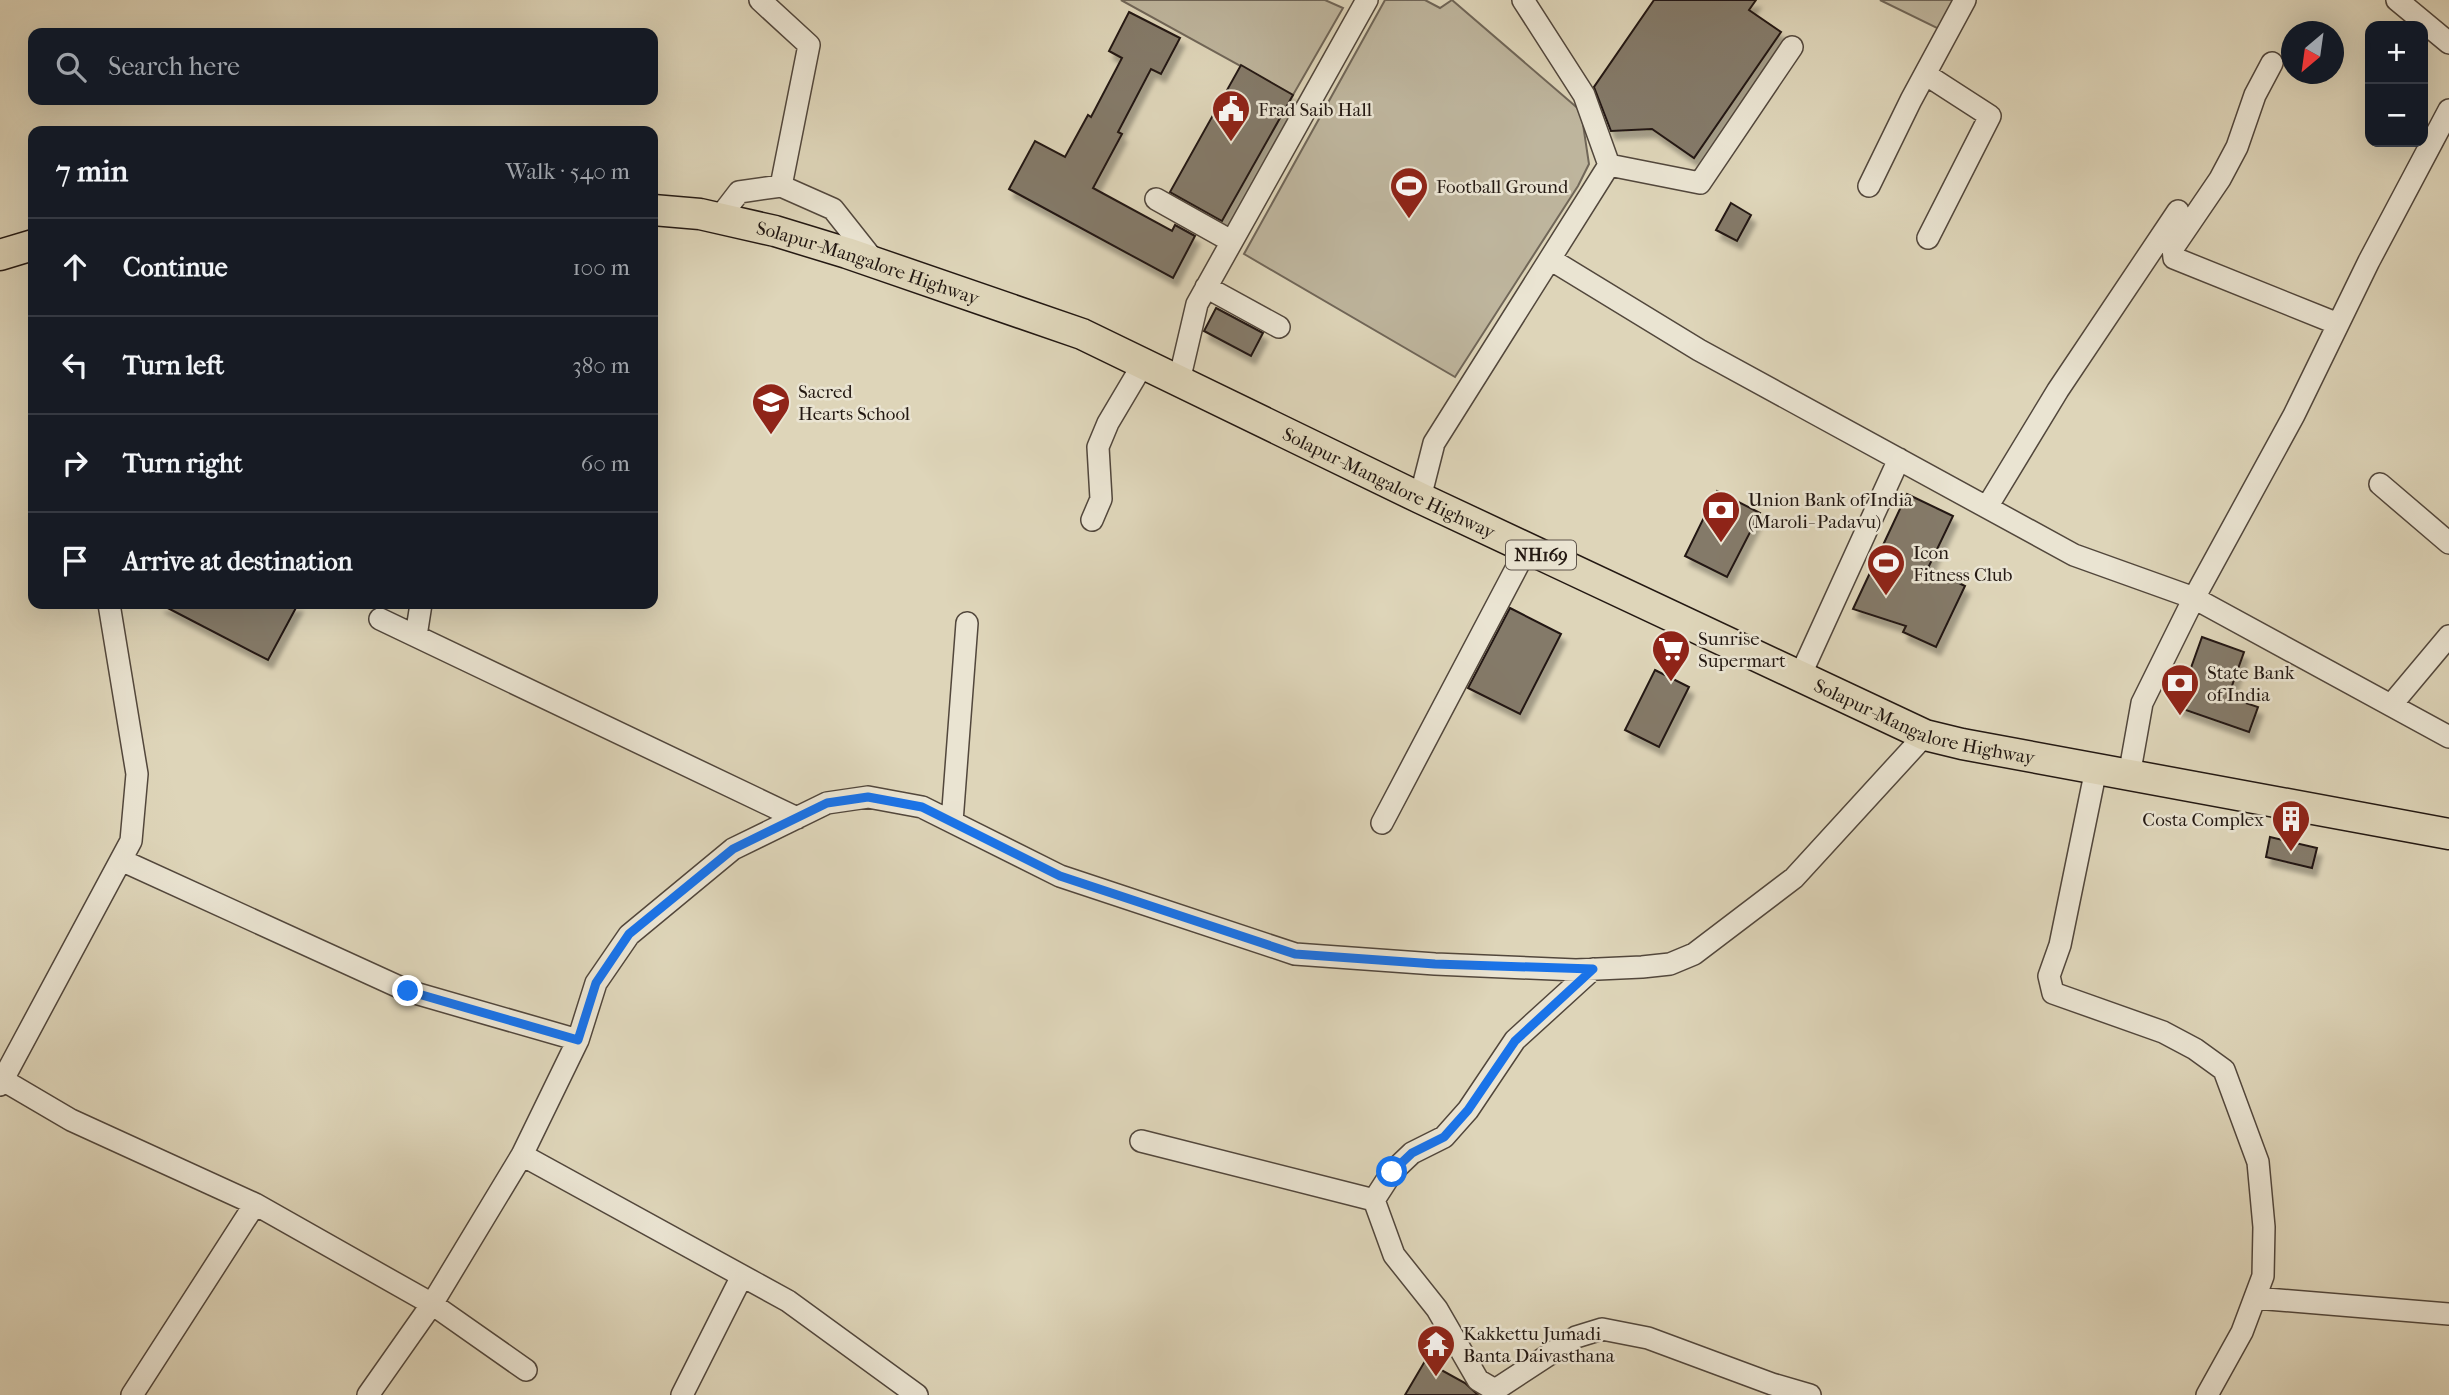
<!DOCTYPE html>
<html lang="en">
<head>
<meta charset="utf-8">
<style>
  :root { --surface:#171b24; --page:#242831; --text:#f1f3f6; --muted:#9ea1a6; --line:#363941 }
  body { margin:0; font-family:"IM FELL French Canon",serif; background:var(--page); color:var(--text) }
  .controls { position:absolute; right:21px; top:21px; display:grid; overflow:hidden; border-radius:14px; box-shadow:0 7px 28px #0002 }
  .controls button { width:63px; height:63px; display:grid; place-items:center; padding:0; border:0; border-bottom:2px solid var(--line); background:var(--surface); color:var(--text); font:35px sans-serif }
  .compass { position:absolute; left:2281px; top:21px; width:63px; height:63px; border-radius:50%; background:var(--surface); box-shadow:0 7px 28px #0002; rotate:209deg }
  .stop { position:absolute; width:21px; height:21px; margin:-16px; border:5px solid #1a73e8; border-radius:50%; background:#fff }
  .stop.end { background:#1a73e8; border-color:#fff; box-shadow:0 2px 7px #0008 }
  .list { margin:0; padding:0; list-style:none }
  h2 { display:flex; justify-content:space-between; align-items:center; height:91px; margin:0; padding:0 28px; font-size:30px }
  h2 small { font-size:23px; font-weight:400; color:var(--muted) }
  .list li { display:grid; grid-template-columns:46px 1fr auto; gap:21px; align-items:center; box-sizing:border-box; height:98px; padding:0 28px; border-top:2px solid var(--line) }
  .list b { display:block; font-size:26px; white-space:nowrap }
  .list em { font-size:23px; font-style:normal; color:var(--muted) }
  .icon { flex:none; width:38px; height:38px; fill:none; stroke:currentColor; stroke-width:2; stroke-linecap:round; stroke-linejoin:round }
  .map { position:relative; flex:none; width:2449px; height:1395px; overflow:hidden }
  .search { position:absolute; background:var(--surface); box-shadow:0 7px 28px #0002; left:28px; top:28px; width:630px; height:77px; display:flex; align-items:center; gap:18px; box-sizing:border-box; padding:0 24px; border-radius:14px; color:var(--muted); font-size:26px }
  .panel { position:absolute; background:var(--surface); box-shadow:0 7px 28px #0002; left:28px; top:126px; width:630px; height:483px; border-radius:14px }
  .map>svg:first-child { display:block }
  .green { fill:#beb59d; stroke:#706658; stroke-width:2 }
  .building { fill:#847a69; stroke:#231812; stroke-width:2; filter:url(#shadow) }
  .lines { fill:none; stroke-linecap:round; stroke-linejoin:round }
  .minor-casing { stroke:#52473c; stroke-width:24 }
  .highway-casing { stroke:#231812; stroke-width:33 }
  .minor { stroke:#eae4d2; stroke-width:21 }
  .highway { stroke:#ded5b9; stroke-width:30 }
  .route { stroke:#1a73e8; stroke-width:9 }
  .labels { text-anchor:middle; stroke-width:5; stroke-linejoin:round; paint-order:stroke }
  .shield { fill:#eae4d2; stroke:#5f554c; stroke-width:2 }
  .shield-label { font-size:18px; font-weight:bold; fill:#231812 }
  .poi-label { font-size:19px; fill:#231812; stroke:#eae4d2; text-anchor:start }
  .street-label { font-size:19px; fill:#231812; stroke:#eae4d2 }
</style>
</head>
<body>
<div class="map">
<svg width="2449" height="1395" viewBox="0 0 2449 1395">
  <defs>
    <filter id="shadow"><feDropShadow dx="4.5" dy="8" stdDeviation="2" flood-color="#0004"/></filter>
  </defs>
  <rect width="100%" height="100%" fill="#ded5b9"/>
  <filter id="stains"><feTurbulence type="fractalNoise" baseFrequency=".00286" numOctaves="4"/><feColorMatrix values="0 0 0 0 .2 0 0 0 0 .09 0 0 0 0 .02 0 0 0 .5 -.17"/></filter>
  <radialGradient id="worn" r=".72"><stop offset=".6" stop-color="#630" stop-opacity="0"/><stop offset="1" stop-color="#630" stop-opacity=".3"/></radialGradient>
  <!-- green -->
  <path class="green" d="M1121 0H1325L1343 8 1293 95Z
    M1385 0H1425L1440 8 1452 0 1581 111 1589 164 1578 186 1455 377 1244 254Z
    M1880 0H1954L1939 29Z"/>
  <!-- building -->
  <path class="building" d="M1654 0H1756L1749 10 1781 32 1694 158 1652 129 1611 131 1594 87Z
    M1129 12 1180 38 1161 74 1151 69 1118 132 1122 134 1093 188 1172 231 1175 225 1195 236 1173 278 1009 189 1035 141 1065 157 1088 115 1091 117 1122 58 1109 51Z
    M1241 65 1293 95 1222 221 1170 192Z
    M1731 203 1751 215 1737 241 1716 230Z
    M1216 308 1263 333 1251 356 1204 331Z
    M1717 491 1760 513 1727 577 1685 556Z
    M1907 494 1953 516 1928 568 1965 586 1936 647 1903 632 1906 626 1853 609Z
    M160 604H298L268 660Z
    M1510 608 1561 634 1520 714 1468 688Z
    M2202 637 2244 652 2228 697 2258 707 2249 732 2177 707Z
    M1655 670 1689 687 1659 747 1625 730Z
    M2270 837 2317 848 2312 868 2266 857Z
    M1425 1361 1465 1383 1478 1395H1405Z"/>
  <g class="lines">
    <defs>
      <path id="minor" d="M760 0 809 45 781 186
        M1523 0 1584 95 1609 165
        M2397 0 2449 43
        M2272 63 2255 95 2237 147 2220 179 2173 248 2174 258 2338 324
        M1925 74 1990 116 1928 238
        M1609 165 1700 183 1792 47
        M1869 186 1911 100 1965 0
        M1156 199 1231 241
        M719 218 739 192 781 186 833 209 875 262
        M1550 259 1699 350 2074 555 2194 598 2449 737
        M1206 287 1279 327
        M1179 381 1197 304 1367 0
        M2380 484 2449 543
        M1420 498 1434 443 1609 165
        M1987 507 2058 390 2178 211
        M1092 520 1101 499 1098 447 1108 423 1143 364
        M380 619 797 818
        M416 636 421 604
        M1800 676 1899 459
        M2392 704 2449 636
        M2096 769 2060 945 2049 976 2053 993 2163 1032 2195 1049 2224 1070 2258 1162 2264 1227 2263 1276 2242 1332 2207 1395
        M2129 776 2142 703 2194 598 2294 415 2369 261 2449 110
        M952 822 967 623
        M1382 823 1527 548
        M121 860 408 991 578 1040
        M1593 969 1515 1040 1468 1110 1444 1137 1412 1153 1392 1172 1374 1200 1394 1255 1437 1309 1478 1380 1495 1390 1576 1337 1602 1329 1648 1338 1772 1384 1810 1395
        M3 1080 71 1120 255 1204 432 1304 526 1370
        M0 1085 131 841 137 774 109 604
        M1141 1141 1374 1200
        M522 1155 788 1301 917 1395
        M2255 1298 2449 1314
        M132 1395 255 1204
        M368 1395 432 1304 522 1155 578 1040 596 983 629 935 733 849 827 803 868 797 922 807 1060 876 1295 954 1435 964 1576 970 1642 967 1670 964 1694 954 1794 878 1925 735
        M682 1395 742 1276"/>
      <g id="highway">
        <path id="s1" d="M653 210 700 214 775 231 847 253 1082 334 1420 498 1925 735 1962 744 2449 834"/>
        <path d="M0 255 33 245"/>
      </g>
    </defs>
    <!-- minor casing -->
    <use href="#minor" class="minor-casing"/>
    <!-- highway casing -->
    <use href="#highway" class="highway-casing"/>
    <!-- minor -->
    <use href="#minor" class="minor"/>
    <!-- highway -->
    <use href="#highway" class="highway"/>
  </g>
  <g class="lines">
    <!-- route -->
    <path class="route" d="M408 991 578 1040 596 983 629 934 733 849 827 803 868 797 922 807 1060 876 1295 954 1435 964 1593 969 1515 1041 1468 1110 1444 1137 1412 1153 1392 1172"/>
  </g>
  <!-- icons -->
  <defs>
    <symbol id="civic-pin" viewBox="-11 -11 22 30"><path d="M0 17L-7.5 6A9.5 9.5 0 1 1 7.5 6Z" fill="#8f2418" stroke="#eae4d2"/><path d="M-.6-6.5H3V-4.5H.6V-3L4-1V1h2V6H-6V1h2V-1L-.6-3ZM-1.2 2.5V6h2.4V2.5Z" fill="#fff"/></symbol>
    <symbol id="stadium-pin" viewBox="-11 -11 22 30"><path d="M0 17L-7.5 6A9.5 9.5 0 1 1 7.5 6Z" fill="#8f2418" stroke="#eae4d2"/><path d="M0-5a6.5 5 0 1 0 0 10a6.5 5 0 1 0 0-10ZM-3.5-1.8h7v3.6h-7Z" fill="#fff"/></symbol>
    <symbol id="school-pin" viewBox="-11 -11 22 30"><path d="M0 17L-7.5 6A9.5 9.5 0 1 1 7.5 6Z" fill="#8f2418" stroke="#eae4d2"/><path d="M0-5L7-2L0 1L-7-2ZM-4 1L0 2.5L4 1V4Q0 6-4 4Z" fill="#fff"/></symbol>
    <symbol id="bank-pin" viewBox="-11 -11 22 30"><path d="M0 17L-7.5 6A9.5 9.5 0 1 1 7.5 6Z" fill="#8f2418" stroke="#eae4d2"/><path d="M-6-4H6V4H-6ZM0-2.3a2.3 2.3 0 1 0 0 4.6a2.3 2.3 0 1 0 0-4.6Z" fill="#fff"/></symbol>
    <symbol id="supermarket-pin" viewBox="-11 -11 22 30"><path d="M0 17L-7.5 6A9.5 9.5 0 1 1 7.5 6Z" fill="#8f2418" stroke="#eae4d2"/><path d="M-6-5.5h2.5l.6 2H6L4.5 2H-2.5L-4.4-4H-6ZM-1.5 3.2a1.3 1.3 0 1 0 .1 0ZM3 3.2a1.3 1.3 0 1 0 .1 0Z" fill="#fff"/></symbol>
    <symbol id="building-pin" viewBox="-11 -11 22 30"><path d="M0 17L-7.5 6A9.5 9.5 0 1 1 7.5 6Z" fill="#8f2418" stroke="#eae4d2"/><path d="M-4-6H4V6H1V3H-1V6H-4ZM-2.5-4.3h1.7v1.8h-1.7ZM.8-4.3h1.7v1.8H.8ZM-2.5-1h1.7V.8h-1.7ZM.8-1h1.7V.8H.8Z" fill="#fff"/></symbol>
    <symbol id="temple-pin" viewBox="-11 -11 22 30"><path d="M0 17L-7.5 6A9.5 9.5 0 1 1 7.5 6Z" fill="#8f2418" stroke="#eae4d2"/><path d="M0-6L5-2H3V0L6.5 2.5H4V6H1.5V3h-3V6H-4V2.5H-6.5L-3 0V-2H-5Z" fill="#fff"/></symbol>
  </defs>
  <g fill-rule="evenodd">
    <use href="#civic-pin" x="1209" y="87" width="44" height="60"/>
    <use href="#stadium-pin" x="1387" y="164" width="44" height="60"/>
    <use href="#school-pin" x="749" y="380" width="44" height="60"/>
    <use href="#bank-pin" x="1699" y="488" width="44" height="60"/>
    <use href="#stadium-pin" x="1864" y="541" width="44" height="60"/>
    <use href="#supermarket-pin" x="1649" y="627" width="44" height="60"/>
    <use href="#bank-pin" x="2158" y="661" width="44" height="60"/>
    <use href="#building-pin" x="2269" y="797" width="44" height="60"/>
    <use href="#temple-pin" x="1414" y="1322" width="44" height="60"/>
  </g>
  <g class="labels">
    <!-- shield labels -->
    <rect class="shield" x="1506" y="540.5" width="70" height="29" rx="5"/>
    <g class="shield-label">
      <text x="1541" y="561">NH169</text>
    </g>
    <!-- poi labels -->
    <g class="poi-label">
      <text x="1258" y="116">Frad Saib Hall</text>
      <text x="1436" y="193">Football Ground</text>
      <text x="798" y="398">Sacred<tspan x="798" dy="22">Hearts School</tspan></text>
      <text x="1748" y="506">Union Bank of India<tspan x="1748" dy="22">(Maroli- Padavu)</tspan></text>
      <text x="1913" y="559">Icon<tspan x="1913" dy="22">Fitness Club</tspan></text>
      <text x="1698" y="645">Sunrise<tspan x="1698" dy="22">Supermart</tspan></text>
      <text x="2207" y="679">State Bank<tspan x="2207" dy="22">of India</tspan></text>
      <text x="2264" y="826" text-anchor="end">Costa Complex</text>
      <text x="1463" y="1340">Kakkettu Jumadi<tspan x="1463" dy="22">Banta Daivasthana</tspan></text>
    </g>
    <!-- street labels -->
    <g class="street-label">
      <text dy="7" stroke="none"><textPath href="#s1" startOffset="222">Solapur-Mangalore Highway</textPath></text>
      <text dy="7" stroke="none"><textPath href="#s1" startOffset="789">Solapur-Mangalore Highway</textPath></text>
      <text dy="7" stroke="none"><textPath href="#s1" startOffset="1377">Solapur-Mangalore Highway</textPath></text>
    </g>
  </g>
  <rect width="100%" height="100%" filter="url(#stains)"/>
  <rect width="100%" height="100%" fill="url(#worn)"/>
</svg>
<div class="controls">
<button>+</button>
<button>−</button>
</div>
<svg class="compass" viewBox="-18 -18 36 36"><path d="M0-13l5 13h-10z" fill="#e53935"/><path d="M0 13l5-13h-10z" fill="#9ea1a6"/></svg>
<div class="stop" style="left:1392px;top:1172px"></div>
<div class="stop end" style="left:408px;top:991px"></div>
<div class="search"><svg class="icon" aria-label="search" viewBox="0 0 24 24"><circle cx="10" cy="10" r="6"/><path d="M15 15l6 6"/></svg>Search here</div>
<section class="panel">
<h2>7 min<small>Walk · 540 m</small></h2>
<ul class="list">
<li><svg class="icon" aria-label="ahead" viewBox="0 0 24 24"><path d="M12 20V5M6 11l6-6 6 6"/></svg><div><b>Continue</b></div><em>100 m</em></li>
<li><svg class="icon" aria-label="left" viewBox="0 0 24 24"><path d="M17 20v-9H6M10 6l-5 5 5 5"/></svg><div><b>Turn left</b></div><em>380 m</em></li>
<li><svg class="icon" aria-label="right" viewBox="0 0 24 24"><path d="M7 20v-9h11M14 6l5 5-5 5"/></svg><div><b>Turn right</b></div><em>60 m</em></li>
<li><svg class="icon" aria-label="arrive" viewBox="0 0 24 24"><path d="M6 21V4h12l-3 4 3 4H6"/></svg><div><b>Arrive at destination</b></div></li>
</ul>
</section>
</div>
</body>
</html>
